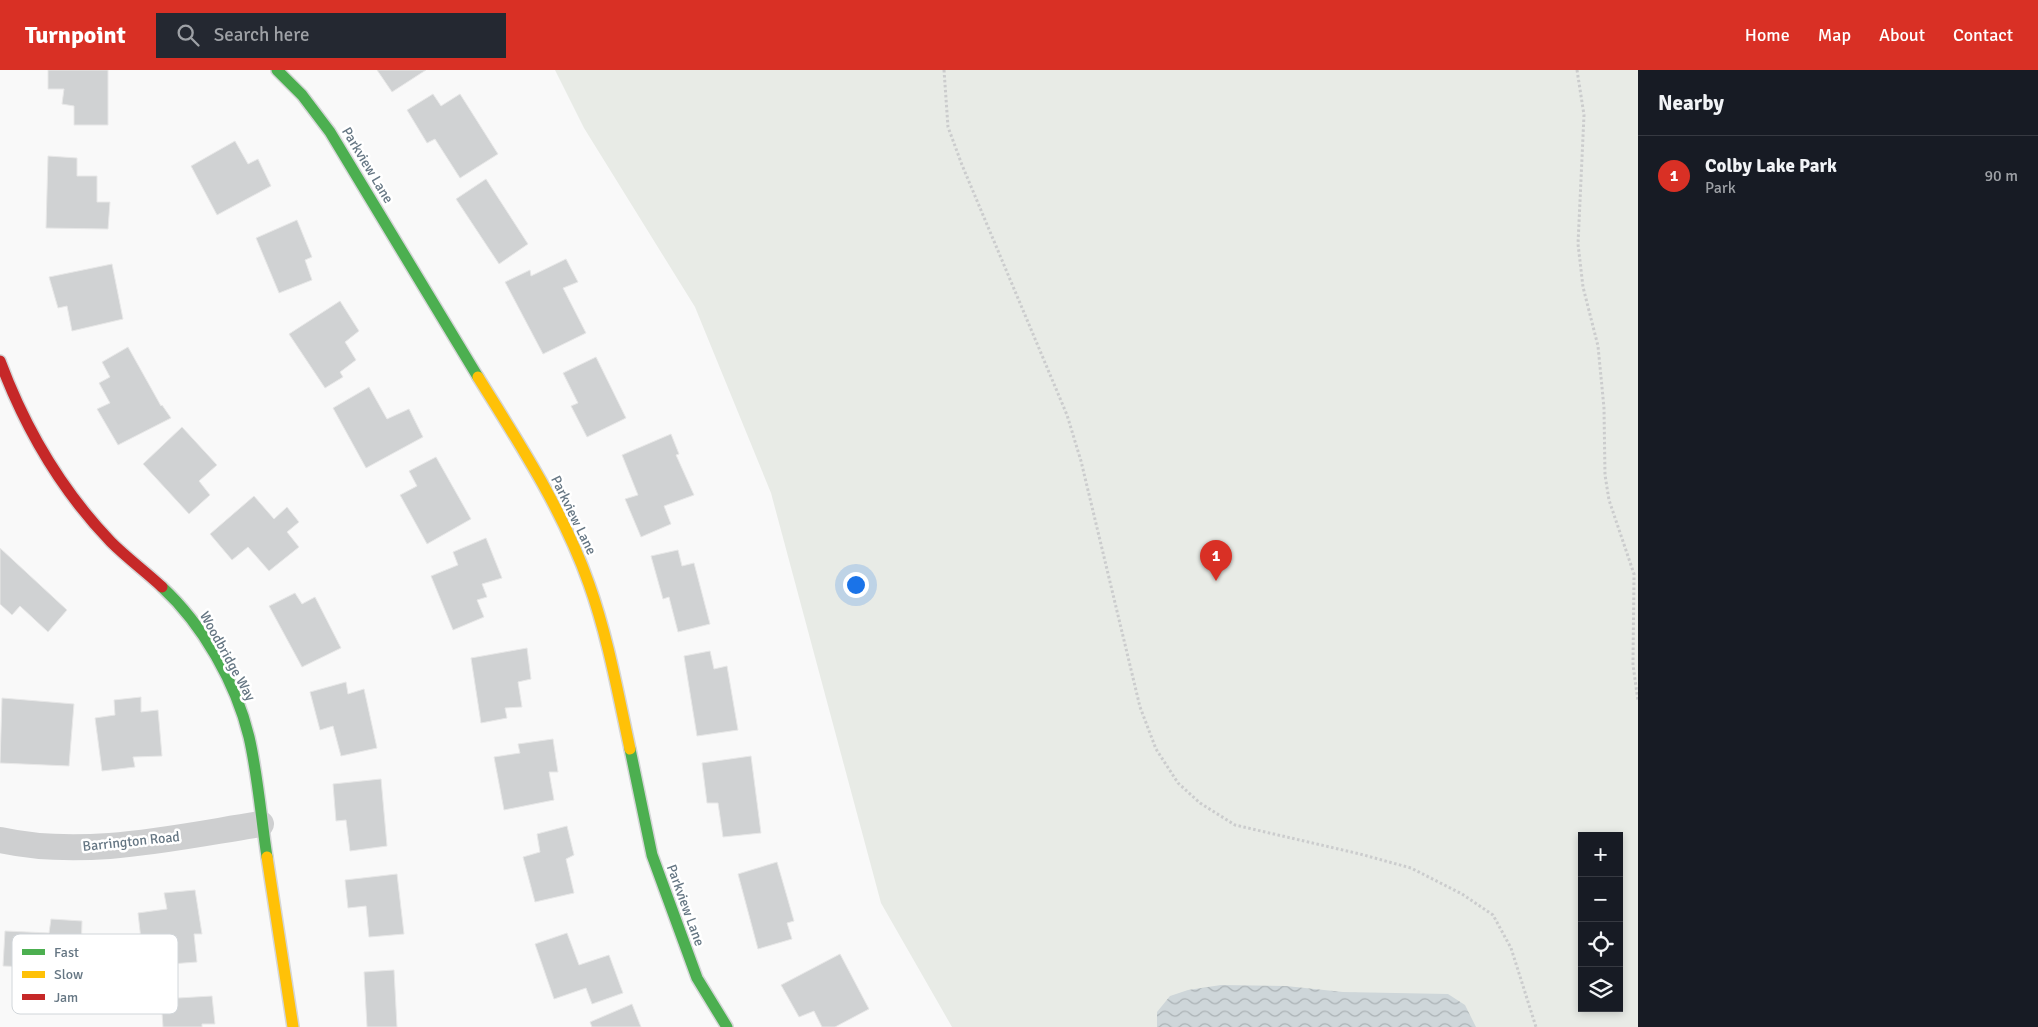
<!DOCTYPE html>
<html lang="en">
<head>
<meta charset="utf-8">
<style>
  :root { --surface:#171b24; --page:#242831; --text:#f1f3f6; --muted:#9ea1a6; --line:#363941; --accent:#d93025 }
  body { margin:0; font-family:Signika,sans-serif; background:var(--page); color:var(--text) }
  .controls { position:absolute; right:15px; bottom:15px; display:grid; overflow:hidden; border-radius:0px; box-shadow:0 2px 8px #0003 }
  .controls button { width:45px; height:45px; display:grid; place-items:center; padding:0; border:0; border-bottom:1px solid var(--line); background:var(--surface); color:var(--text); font:25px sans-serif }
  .you { position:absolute; left:855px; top:514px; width:18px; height:18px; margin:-12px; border:4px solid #fff; border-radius:50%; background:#1a73e8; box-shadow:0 0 0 8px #1a73e833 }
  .badge { display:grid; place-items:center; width:32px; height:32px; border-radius:50%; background:var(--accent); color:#fff; font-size:16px; font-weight:700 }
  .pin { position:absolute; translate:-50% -41px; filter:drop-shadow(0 1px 2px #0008) }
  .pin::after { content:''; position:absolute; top:26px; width:18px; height:15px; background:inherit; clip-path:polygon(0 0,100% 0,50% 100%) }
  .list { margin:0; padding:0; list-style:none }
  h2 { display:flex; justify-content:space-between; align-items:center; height:65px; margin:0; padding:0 20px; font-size:21px }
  h2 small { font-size:16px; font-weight:400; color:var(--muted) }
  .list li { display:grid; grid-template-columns:32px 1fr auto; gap:15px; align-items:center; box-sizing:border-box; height:80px; padding:0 20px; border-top:1px solid var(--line) }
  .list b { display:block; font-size:19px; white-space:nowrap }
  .list p { margin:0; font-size:16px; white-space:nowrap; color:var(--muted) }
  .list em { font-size:16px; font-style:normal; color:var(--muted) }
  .icon { flex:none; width:28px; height:28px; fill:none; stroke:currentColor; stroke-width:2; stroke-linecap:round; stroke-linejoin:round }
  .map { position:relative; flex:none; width:1638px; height:957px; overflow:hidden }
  header { display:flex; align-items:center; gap:30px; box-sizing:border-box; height:70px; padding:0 25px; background:var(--accent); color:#fff }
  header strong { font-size:24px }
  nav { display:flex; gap:28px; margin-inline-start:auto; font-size:18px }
  .search { width:350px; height:45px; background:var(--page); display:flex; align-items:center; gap:12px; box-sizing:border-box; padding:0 18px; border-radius:0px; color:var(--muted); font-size:19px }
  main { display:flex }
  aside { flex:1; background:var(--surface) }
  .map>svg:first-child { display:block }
  .park { fill:#e8ebe6; fill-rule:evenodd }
  .water { fill:url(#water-waves) }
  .building { fill:#d0d2d3; stroke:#e8e8e8 }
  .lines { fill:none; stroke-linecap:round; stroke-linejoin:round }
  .fast-casing { stroke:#d5d6d7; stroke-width:14 }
  .slow-casing { stroke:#d5d6d7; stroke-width:14 }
  .jam-casing { stroke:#d5d6d7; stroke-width:14 }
  .path { stroke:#cbcccd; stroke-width:3; stroke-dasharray:2.5 2.5; stroke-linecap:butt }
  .street { stroke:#cecfd0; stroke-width:26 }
  .fast { stroke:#4caf50; stroke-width:11 }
  .slow { stroke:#ffc107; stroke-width:11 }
  .jam { stroke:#c62828; stroke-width:11 }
  .labels { text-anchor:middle; stroke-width:5; stroke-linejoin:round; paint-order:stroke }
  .street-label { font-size:14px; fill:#657683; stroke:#fff }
  .key { fill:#fff; stroke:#d1d6da; stroke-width:1 }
  .key-label { font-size:14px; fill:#657683 }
</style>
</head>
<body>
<header>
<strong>Turnpoint</strong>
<div class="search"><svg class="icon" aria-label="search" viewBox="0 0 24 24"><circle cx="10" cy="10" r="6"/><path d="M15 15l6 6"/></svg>Search here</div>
<nav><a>Home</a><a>Map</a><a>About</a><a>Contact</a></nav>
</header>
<main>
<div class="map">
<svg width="1638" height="957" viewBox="0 0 1638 957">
  <defs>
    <pattern id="water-waves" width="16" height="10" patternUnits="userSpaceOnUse" patternTransform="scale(1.25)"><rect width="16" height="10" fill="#ced6d9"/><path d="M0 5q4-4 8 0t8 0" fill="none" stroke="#abb2b5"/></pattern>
  </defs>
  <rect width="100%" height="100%" fill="#f9f9f9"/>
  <!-- park -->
  <path class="park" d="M555 0H1638V957H952L881 833 771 423 695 237 584 58ZM1582 766H1619V938H1582Z"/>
  <!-- water -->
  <path class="water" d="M1221 915 1286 916 1343 922 1448 924 1465 935 1476 957H1157V942L1170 926 1188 920Z"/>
  <!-- building -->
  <path class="building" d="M48 0H108V55H74V36L62 34 64 19H48Z
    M377 0H426L392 22Z
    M433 24 441 36 460 24 498 84 460 108 435 69 427 73 407 40Z
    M235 71 248 94 258 89 271 116 217 145 191 96Z
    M48 86 77 88V106H97V132H110L108 159 46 158Z
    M486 109 528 174 499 194 456 129Z
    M297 150 312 187 305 190 312 210 279 223 256 168Z
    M566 189 578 212 563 218 586 263 543 284 505 212 530 200 531 206Z
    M112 194 123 249 72 261 67 236 58 238 49 207Z
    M340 231 359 261 345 272 356 290 340 302 343 307 325 318 289 264Z
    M128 277 161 336 162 335 171 348 118 375 97 339 110 333 99 313 110 307 102 292Z
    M596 287 626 348 587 367 571 336 578 333 563 303Z
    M369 317 387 349 409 339 423 367 366 398 333 338Z
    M182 357 217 395 199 411 210 425 189 444 143 394Z
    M671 364 679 384 676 385 694 425 664 436 671 454 641 467 625 429 638 425 622 385Z
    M436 387 471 449 427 474 400 425 417 416 409 401Z
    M254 426 274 449 287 437 299 452 287 462 299 477 269 501 248 477 232 490 210 464Z
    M486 468 502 508 482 514 487 527 477 530 484 547 453 560 431 506 458 495 453 482Z
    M0 478 67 540 48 562 20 536 12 545 0 534Z
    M678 480 682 496 694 493 710 554 678 562 669 527 663 529 651 486Z
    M295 523 302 534 315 527 341 578 302 597 269 536Z
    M527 578 531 609 518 612 522 637 505 638 507 648 481 653 471 588Z
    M710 581 714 599 727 596 738 660 697 666 684 586Z
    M346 612 348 624 364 619 377 678 341 686 333 656 320 660 310 622Z
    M141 627V642L158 640 162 686 133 687 135 697 102 701 95 648 115 645 114 630Z
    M2 628 74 634 69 696 0 693Z
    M553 669 558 702H549L554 730 504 740 494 687 520 683 518 674Z
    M751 686 761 763 723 767 718 733H707L702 693Z
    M381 709 387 776 350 781 346 750 336 751 333 714Z
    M567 756 574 785 566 789 574 823 535 832 523 787 540 782 537 764Z
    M777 792 794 851 787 853 792 869 758 879 738 804Z
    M397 804 404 864 369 867 366 836 348 838 345 810Z
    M195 820 202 864H194L197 892 144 896 138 843 167 839 164 823Z
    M51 849 82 851 81 884 58 882V898L3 896 5 861 49 863Z
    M567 863 579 895 609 885 623 923 592 934 586 918 554 929 535 874Z
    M840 884 869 939 835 957H822L814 941 799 947 781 915Z
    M394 900 397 957H367L364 902Z
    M212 926 215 954H202V957H163L161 929Z
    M632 934 641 957H592L590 952Z"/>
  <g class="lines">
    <defs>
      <path id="fast" d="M277 0 302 25 330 62 478 307
        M162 517C203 555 236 613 249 667 258 706 261 748 267 787
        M630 679 652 785 697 908 727 957"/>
      <path id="slow" d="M478 307C519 373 563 440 589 514 608 567 618 624 630 679
        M267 787 293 957"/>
      <path id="jam" d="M0 291C25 358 61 420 111 472 127 488 146 502 162 517"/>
    </defs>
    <!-- fast casing -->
    <use href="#fast" class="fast-casing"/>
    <!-- slow casing -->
    <use href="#slow" class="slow-casing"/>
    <!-- jam casing -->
    <use href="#jam" class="jam-casing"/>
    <!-- path -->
    <path class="path" d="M944 0 948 57 962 95 1067 345 1081 391 1140 637 1156 679 1178 713 1200 733 1235 755 1360 784 1411 798 1462 824 1493 845 1511 878 1536 957
      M1577 0 1584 45 1578 174 1583 217 1598 276 1604 338 1605 405 1609 430 1634 504 1633 595 1638 631"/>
    <!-- street -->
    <path class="street" d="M0 770C85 789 177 767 261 754"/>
    <!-- fast -->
    <use href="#fast" class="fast"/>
    <!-- slow -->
    <use href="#slow" class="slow"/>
    <!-- jam -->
    <use href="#jam" class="jam"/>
  </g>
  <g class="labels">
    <!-- street labels -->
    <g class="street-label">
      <text transform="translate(368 95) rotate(59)" y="5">Parkview Lane</text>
      <text transform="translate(574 445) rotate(64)" y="5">Parkview Lane</text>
      <text transform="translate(228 586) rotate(61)" y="5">Woodbridge Way</text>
      <text transform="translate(131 771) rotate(-6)" y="5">Barrington Road</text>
      <text transform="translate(686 835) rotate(70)" y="5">Parkview Lane</text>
    </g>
  </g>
  <!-- legend -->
  <rect x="12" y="864" width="166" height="80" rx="8" class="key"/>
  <rect x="22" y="879" width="23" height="6" fill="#4caf50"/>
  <rect x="22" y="901" width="23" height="7" fill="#ffc107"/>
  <rect x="22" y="924" width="23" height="6" fill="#c62828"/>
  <g class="key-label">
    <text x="54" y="887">Fast</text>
    <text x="54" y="909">Slow</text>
    <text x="54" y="932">Jam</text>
  </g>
</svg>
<div class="controls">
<button>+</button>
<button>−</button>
<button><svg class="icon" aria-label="locate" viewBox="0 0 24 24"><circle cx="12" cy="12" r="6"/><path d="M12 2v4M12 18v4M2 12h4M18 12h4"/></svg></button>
<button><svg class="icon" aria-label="layers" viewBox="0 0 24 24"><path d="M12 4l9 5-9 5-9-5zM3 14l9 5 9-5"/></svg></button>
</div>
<div class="you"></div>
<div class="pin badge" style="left:1216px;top:511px">1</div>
</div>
<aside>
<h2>Nearby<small></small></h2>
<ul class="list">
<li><span class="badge">1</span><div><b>Colby Lake Park</b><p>Park</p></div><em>90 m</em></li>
</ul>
</aside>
</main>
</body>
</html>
